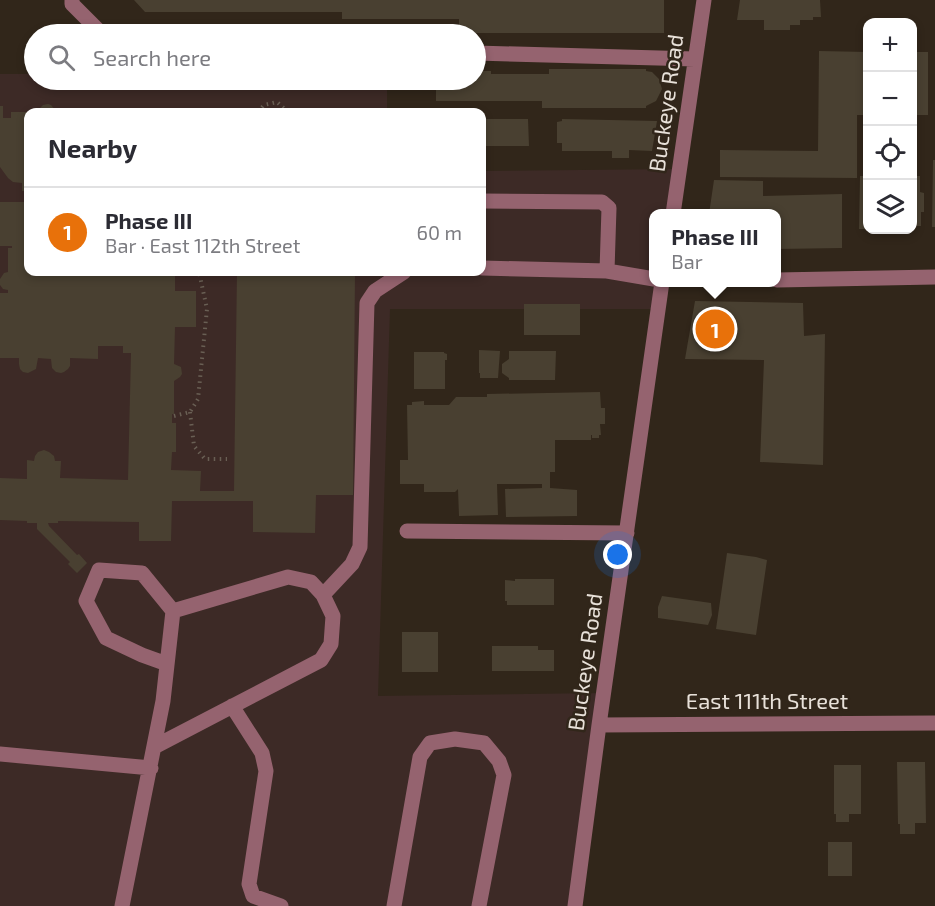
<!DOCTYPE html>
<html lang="en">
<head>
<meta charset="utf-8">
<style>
  :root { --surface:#fff; --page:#f2f2f3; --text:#2b2b33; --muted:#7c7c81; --line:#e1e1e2; --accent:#7c3aed }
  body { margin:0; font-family:"Exo 2",sans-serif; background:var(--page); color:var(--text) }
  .controls { position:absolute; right:18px; top:18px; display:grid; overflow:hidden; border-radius:12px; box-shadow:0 3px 9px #0003 }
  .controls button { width:54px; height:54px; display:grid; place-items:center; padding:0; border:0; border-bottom:2px solid var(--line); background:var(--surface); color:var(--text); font:30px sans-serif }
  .you { position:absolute; left:618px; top:555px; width:21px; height:21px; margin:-15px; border:4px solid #fff; border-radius:50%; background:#1a73e8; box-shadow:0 0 0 9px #1a73e833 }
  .badge { display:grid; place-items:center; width:39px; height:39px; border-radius:50%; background:var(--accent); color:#fff; font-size:20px; font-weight:700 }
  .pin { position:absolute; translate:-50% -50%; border:3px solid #fff; box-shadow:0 2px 6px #0006 }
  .popup { position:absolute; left:649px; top:209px; width:132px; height:78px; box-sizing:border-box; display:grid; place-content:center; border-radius:12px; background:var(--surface); filter:drop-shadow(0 2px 4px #0005); font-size:20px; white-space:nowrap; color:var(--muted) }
  .popup b { font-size:22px; color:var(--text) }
  .popup::after { content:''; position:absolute; left:50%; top:100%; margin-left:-12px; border:12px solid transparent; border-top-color:var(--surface) }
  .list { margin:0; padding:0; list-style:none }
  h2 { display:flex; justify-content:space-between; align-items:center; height:78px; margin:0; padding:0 24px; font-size:26px }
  h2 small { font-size:20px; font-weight:400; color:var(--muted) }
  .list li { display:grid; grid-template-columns:39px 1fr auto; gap:18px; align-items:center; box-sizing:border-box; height:90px; padding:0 24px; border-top:2px solid var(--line) }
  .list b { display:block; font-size:22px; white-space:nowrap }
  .list p { margin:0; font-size:20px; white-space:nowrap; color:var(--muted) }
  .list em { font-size:20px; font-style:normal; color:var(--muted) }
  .icon { flex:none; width:33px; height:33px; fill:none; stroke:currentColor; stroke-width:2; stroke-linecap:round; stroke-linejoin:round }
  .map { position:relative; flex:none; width:935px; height:906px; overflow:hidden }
  .search { position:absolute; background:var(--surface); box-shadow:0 3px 9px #0003; left:24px; top:24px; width:462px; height:66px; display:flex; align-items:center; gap:15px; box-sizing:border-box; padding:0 21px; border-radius:33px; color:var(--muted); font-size:22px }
  .panel { position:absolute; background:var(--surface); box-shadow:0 3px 9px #0003; left:24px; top:108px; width:462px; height:168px; border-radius:12px }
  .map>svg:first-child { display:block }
  .medical { fill:#3d2a26 }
  .building { fill:#494031 }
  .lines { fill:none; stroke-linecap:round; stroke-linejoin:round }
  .path { stroke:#695f54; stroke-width:4; stroke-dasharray:1.5 4.5; stroke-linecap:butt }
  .minor { stroke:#95636f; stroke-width:15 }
  .labels { text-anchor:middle; stroke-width:5; stroke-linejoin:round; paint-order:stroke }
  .street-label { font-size:22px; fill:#e8e1d9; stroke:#31261a }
</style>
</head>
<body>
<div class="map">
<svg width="935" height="906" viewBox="0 0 935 906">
  <rect width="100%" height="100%" fill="#31261a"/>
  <!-- medical -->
  <path class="medical" d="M0 74H34V80H387V112H28V272H482V171L679 169 673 213 654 214V282L659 309H390L378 696 604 693 575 906H0Z"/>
  <!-- building -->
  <path class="building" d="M134 0H664V33H459V19H342V12H145Z
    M740 0H820L821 17H813V20H800V25H790V30H764V20H737Z
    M819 51 868 52V115H857V178L720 177V150L818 151Z
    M912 52H928V115H912Z
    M549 69H646V71L652 72 659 79 662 89 656 101 646 106V108H542V101H436V80H476V71H491V74H549Z
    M48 104 51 105 57 112H38L39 109 43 105Z
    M0 106H3V118H11V112H28V191H22V183L13 182 8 178 0 167Z
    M482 119H528L529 146H482Z
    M562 119 657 121 652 151 629 150V158H612V151H562V143H557V122L562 121Z
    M933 160H935V227H932Z
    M860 176H868V229H859Z
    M912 176H920V192L924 193V212H921V226H915V228H912Z
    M714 180 763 181V196L842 194V248L777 249V214H709Z
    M0 202H28V272H175V291H196V327H175L174 364 181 367 182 374 180 377 174 381V414H172V423H176V452H172L171 470 201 471 200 491H234L237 272H355L353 495H316L315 533 253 532V501H172L171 541H139V522L58 521V523H48L49 526 77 555 79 554 87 563 77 573 68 564 70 562 37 529V523H27V521L0 520V478L27 479V460L34 461 35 456 38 452 44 450 49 452 54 456 55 461H61L60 478 128 480 131 353H123V346H98V359L70 358V366L68 369 64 372 61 373 56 372 52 368 51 359 38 358 36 369 28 373 23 372 20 369 19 364V358H0V293H8V290L3 289 0 285V279L4 273 8 272V248H12V246H0Z
    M695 301 803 303 804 336 825 334 823 465 760 462 764 360 685 359Z
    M524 304H580V335H524Z
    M479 350 500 351 498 378H480V373H479Z
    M509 351H556L555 380H509V378L502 373V364L509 359Z
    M414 352H444V353L447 354V360H445V389H414Z
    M600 392 601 408H605V424H600L601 435H599V438H592V435H591V440H555V472H550V488L577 490V516L506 517 505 489 542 488V484H497L498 515 459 516 458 489 455 492H424V484H400V460H408L407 405H412V402L424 401V405H449L456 397H487V394Z
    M727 553 756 557 767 560 756 635 716 629Z
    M515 579H554V605H507V601H505V580L515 581Z
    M662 596 711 603 712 615 708 625 658 618V607Z
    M402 632H438V672H402Z
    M492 646H538V650H554V671H492Z
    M897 762H925L926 823H915V834H900V824H898Z
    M834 765H861V814H849V822H836V814H834Z
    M828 842H852V876H828Z"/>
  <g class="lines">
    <!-- path -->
    <path class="path" d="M258 112 264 105 277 102 288 112
      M190 412 194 446 205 459H227
      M174 416 190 412 198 399 207 309 199 272"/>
    <!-- minor -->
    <path class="minor" d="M72 0V4L102 34
      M476 53 695 59
      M482 201 602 202 609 208 607 271
      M673 214 704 0
      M482 268 607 271 654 279
      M777 280 935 277
      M407 531 627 533
      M323 595 352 564 360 547 367 303 375 291 404 272
      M232 706 262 753 266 771 249 884 253 896 281 906
      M599 725 935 723
      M154 747 321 660 331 644 333 616 323 595 311 582 288 577 173 611
      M0 754 151 768
      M122 906 163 701 173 611 142 573 99 570 86 601 106 638 142 655 167 664
      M394 906 420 757 430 743 455 739 484 743 499 761 504 775 479 906
      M575 906 599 725 662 282"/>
  </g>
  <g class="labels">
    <!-- street labels -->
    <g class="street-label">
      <text transform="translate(666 103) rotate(-82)" y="8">Buckeye Road</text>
      <text transform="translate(585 662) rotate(-82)" y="8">Buckeye Road</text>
      <text x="767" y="709">East 111th Street</text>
    </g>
  </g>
</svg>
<div class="controls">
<button>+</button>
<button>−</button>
<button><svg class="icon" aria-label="locate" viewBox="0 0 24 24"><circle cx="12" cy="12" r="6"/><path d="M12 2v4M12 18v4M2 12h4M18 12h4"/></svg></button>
<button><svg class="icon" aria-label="layers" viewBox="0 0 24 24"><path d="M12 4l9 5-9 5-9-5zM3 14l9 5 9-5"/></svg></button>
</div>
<div class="you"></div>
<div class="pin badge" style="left:715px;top:329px;background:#e8710a">1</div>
<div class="popup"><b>Phase III</b>Bar</div>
<div class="search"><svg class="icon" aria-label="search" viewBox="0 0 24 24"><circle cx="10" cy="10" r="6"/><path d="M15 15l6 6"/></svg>Search here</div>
<section class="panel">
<h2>Nearby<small></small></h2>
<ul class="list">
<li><span class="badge" style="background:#e8710a">1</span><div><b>Phase III</b><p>Bar · East 112th Street</p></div><em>60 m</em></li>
</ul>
</section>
</div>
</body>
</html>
